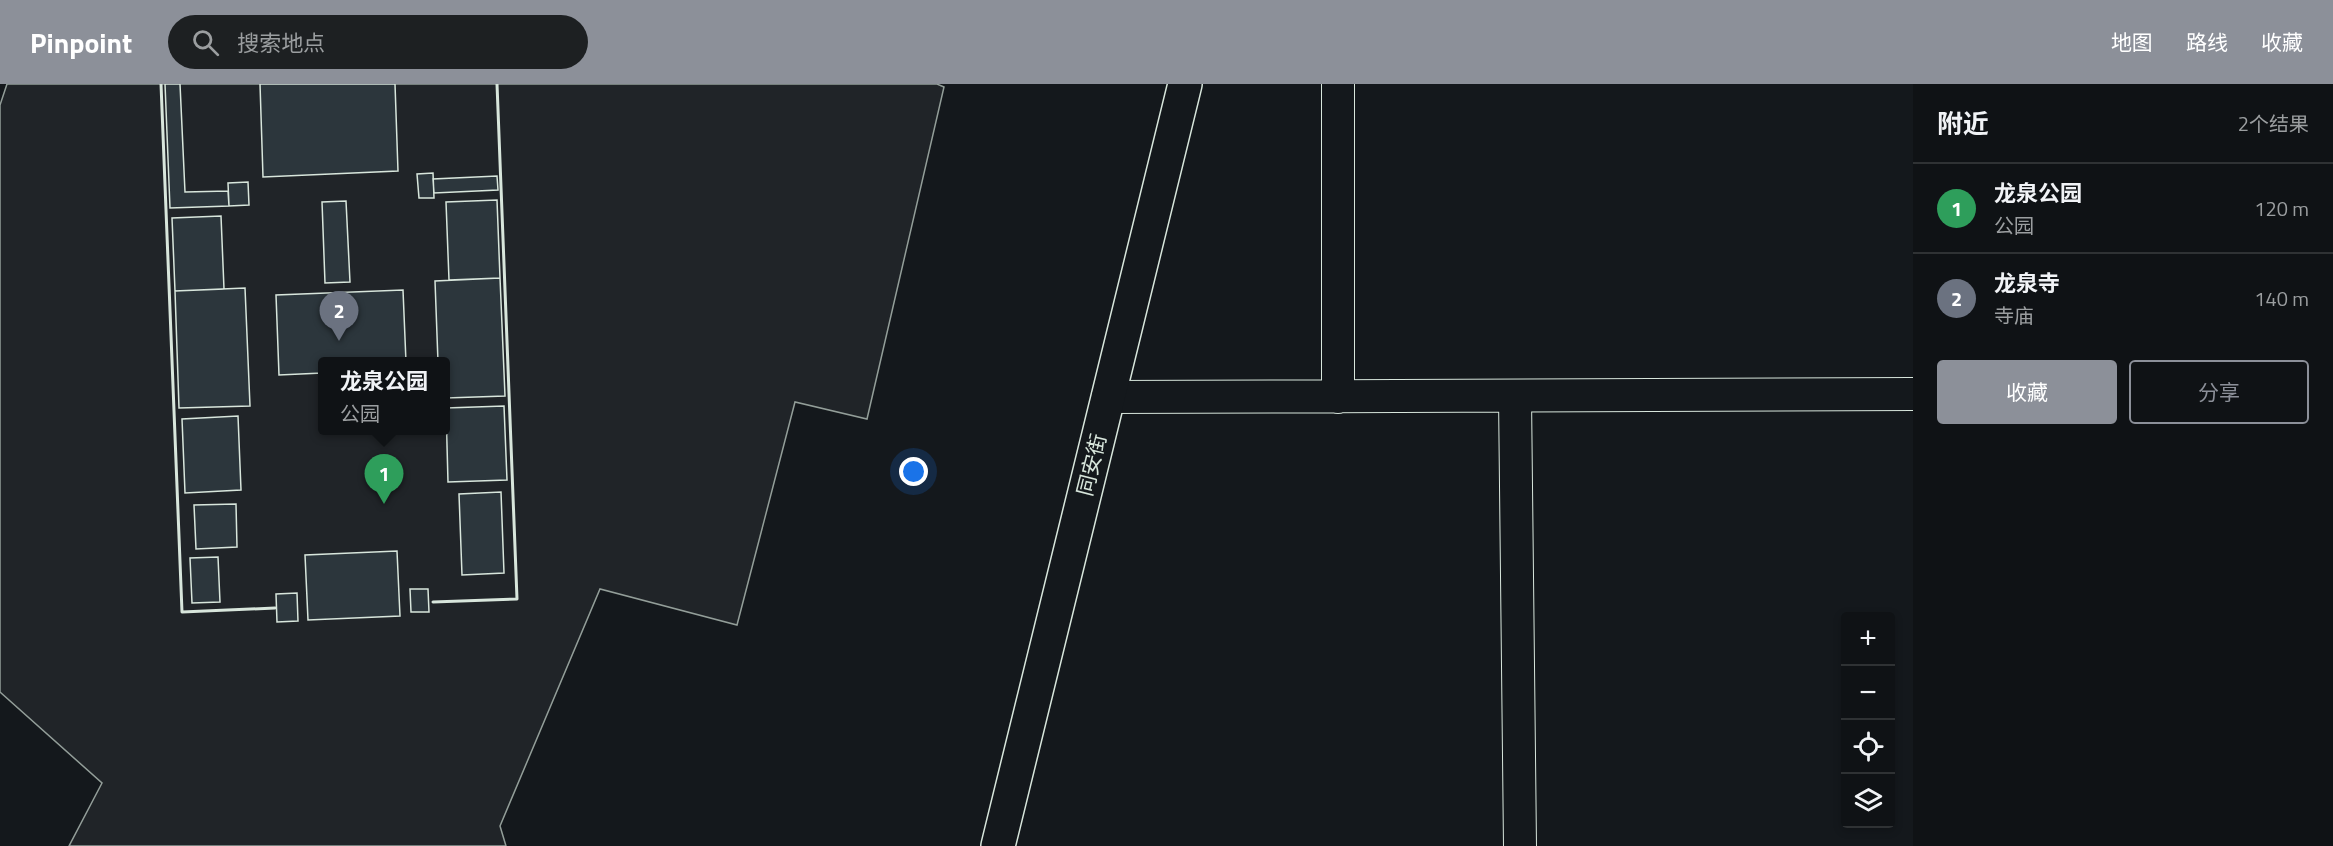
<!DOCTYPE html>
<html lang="zh">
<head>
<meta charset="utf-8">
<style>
  :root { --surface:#0f1215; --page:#1d2022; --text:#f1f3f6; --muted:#9b9ea0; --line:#2f3234; --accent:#8c9099 }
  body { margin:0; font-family:"Titillium Web","Noto Sans SC",sans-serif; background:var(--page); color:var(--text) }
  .controls { position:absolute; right:18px; bottom:18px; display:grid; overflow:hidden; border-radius:6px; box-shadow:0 3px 9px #0003 }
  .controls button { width:54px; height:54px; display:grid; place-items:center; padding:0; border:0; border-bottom:2px solid var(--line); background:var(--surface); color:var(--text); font:30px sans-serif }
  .you { position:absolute; left:914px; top:388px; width:21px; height:21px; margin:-15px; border:4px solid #fff; border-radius:50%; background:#1a73e8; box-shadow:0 0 0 9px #1a73e833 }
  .badge { display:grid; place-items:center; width:39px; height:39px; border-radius:50%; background:var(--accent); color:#fff; font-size:20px; font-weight:700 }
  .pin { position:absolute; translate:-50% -50px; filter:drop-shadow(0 2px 3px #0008) }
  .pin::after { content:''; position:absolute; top:32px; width:21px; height:18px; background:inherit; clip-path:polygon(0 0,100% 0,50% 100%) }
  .popup { position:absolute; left:318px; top:273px; width:132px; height:78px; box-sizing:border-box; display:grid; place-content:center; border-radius:6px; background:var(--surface); filter:drop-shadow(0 2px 4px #0005); font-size:20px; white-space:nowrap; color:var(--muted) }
  .popup b { font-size:22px; color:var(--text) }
  .popup::after { content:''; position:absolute; left:50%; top:100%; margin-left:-12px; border:12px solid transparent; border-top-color:var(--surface) }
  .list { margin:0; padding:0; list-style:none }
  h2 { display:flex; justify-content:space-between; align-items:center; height:78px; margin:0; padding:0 24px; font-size:26px }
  h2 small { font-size:20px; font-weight:400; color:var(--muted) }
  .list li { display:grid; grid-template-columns:39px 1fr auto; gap:18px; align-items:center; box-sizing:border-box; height:90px; padding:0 24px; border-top:2px solid var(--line) }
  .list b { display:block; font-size:22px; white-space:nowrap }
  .list p { margin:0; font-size:20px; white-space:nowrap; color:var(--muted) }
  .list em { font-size:20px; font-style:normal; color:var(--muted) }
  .actions { display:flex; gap:12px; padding:18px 24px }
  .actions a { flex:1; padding:14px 0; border:2px solid var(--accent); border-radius:6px; text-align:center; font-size:21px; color:var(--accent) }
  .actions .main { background:var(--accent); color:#fff }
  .icon { flex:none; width:33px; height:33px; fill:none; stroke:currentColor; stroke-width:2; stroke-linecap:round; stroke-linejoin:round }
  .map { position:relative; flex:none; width:1913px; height:762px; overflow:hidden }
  header { display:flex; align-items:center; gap:36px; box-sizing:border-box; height:84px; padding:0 30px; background:var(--accent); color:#fff }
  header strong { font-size:28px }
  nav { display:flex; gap:33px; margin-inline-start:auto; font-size:21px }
  .search { width:420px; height:54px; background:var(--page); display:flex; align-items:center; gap:15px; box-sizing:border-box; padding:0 21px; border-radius:33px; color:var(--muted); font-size:22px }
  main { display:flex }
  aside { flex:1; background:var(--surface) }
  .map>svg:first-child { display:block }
  .green { fill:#202428; stroke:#939e99; stroke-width:1.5; fill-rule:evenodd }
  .building { fill:#2c363c; stroke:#d8e6dc; stroke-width:1.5 }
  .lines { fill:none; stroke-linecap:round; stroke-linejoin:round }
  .minor-casing { stroke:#d8e6dc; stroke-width:34 }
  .major-casing { stroke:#d8e6dc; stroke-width:36 }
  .minor { stroke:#14181c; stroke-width:32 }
  .major { stroke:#14181c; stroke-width:33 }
  .wall { stroke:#d8e6dc; stroke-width:3 }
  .labels { text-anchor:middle; stroke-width:4.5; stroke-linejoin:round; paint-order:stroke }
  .street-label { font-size:21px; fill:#d8e6dc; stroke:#14181c }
</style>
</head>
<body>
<header>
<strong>Pinpoint</strong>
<div class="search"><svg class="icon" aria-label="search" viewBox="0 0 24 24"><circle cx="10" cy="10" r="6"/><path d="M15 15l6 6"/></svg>搜索地点</div>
<nav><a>地图</a><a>路线</a><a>收藏</a></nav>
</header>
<main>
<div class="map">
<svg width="1913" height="762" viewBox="0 0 1913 762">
  <rect width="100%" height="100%" fill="#14181c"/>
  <!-- green -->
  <path class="green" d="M7 0H937L944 3 867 335 795 318 737 541 600 505 500 742 506 762H69L102 699 0 608V21ZM322 278H446V346H322Z"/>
  <!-- building -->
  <path class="building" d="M165 0H180L185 108 228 107 229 122 170 124Z
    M260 0H395L398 87 263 93Z
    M433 89 434 114H419L417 90Z
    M497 92 498 106 434 109 433 95Z
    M248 98 249 121 229 122 228 99Z
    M497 116 500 194 449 196 446 118Z
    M346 117 350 198 325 199 322 118Z
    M221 132 224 205 175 207 172 134Z
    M500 194 505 312 446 314V278H438L435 197Z
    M245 204 250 322 179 324 175 207Z
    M403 206 406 278H322V289L279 291 276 211Z
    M504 322 507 396 448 398 446 324Z
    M238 332 241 406 185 409 182 335Z
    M501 408 504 489 462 491 459 410Z
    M236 420 237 463 196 465 194 421Z
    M397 467 400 532 308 536 305 471Z
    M218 473 220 518 192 519 190 474Z
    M410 505H428L429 528H411Z
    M297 509 298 537 277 538 276 510Z"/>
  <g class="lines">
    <defs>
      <path id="minor" d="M1338 0V313
        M1515 312 1520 762
        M1108 313 1913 310"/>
      <path id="major" d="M998 762 1185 0"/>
    </defs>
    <!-- minor casing -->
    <use href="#minor" class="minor-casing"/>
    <!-- major casing -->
    <use href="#major" class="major-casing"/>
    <!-- minor -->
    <use href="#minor" class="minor"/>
    <!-- major -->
    <use href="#major" class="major"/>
    <!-- wall -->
    <path class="wall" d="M161 0 182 528 275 524
      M433 518 517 515 497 0"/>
  </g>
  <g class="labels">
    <!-- street labels -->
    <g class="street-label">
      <text transform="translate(1092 381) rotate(-76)" y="7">同安街</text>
    </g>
  </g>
</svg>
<div class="controls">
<button>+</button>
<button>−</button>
<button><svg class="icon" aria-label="locate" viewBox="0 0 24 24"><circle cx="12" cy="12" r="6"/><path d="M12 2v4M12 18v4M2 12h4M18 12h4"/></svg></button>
<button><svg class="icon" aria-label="layers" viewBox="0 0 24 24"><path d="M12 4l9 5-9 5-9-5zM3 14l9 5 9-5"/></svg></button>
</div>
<div class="you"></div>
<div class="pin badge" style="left:384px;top:420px;background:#2e9e5b">1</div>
<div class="popup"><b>龙泉公园</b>公园</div>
<div class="pin badge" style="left:339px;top:257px;background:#6b7280">2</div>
</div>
<aside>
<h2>附近<small>2个结果</small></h2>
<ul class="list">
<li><span class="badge" style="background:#2e9e5b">1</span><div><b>龙泉公园</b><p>公园</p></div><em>120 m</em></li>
<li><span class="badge" style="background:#6b7280">2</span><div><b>龙泉寺</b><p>寺庙</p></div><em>140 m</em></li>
</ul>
<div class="actions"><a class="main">收藏</a><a>分享</a></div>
</aside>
</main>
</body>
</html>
